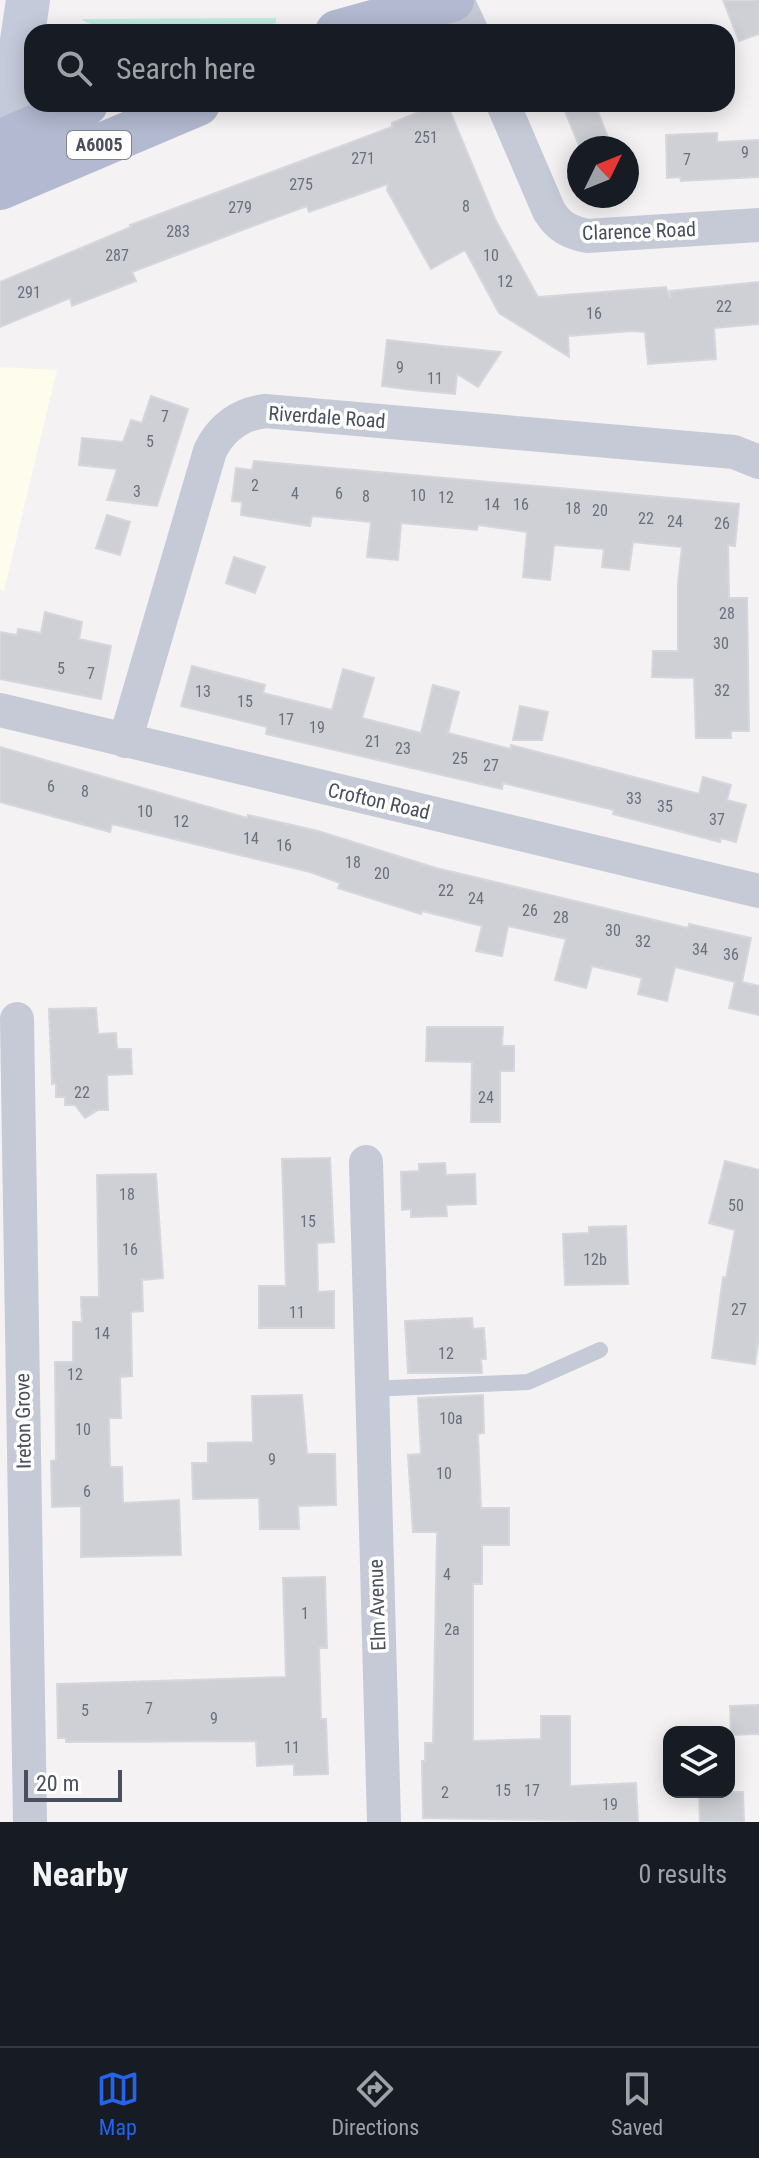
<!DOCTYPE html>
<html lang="en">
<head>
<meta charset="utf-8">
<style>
  :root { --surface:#171b24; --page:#242831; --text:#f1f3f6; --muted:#9ea1a6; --line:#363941; --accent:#2563eb }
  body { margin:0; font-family:"Roboto Condensed",sans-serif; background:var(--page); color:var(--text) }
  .controls { position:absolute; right:24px; bottom:24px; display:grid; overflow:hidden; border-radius:16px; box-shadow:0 4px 20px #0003 }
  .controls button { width:72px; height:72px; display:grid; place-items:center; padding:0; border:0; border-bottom:2px solid var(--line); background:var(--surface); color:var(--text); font:40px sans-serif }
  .compass { position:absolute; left:567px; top:136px; width:72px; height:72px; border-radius:50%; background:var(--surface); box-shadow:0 4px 20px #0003; rotate:47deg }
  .scale { position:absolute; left:24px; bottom:20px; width:98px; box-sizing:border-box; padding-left:8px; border:4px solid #494f5f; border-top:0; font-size:22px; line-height:28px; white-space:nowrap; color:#494f5f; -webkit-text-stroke:6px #fff; paint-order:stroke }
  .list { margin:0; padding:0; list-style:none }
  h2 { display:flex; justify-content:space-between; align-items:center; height:104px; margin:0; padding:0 32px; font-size:34px }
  h2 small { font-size:26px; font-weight:400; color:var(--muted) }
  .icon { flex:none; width:44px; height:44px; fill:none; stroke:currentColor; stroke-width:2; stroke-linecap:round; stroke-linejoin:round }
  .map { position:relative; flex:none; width:759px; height:1822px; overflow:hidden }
  .search { position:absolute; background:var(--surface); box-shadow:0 4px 20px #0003; left:24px; right:24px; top:24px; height:88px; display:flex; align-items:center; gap:20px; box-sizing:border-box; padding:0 28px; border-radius:24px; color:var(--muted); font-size:30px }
  .sheet { height:224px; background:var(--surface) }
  nav { display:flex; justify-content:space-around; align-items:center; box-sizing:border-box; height:112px; border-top:2px solid var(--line); background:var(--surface); font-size:22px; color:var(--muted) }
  nav a { display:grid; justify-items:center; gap:4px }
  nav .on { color:var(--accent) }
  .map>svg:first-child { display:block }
  .commercial { fill:#fdfced }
  .green { fill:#c1f0df }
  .building { fill:#ced0d6; stroke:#d6d6dd; stroke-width:2 }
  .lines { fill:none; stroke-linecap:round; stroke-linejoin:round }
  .lane { stroke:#c6cad6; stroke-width:16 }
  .street { stroke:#c6cad6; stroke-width:34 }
  .secondary { stroke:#c5cada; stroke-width:44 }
  .primary { stroke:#b2b9d0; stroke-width:44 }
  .labels { text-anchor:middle; stroke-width:7; stroke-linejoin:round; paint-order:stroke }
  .number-label { font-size:16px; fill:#6a6f7d }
  .shield { fill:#fff; stroke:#80848f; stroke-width:2 }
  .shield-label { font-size:18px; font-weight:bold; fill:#494f5f }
  .street-label { font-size:20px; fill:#494f5f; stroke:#fff }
</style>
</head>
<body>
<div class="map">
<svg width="759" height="1822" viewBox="0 0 759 1822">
  <rect width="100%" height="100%" fill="#f4f2f2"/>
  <!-- commercial -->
  <path class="commercial" d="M0 367 57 370 4 591 0 590Z"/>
  <!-- green -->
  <path class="green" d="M276 18V23C241 32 108 43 82 19Z"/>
  <!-- building -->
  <path class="building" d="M723 0H759V34L739 41Z
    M438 104H447L495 219 538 297 666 287 670 298V291L759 282V324L714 328 716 359 648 364 645 332 632 331 568 336 569 357 499 313 465 250 431 269 387 190 388 184 309 212 307 206 261 223 132 272 136 281 72 306 70 298 0 327V282L131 227 130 225 392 127V123Z
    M562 104H595L612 148H580Z
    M717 133V142L759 140V177L681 181 680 177 667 178 666 135Z
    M387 340 441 346 501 352 478 387 457 374 455 394 413 390 382 386Z
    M151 396 188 409 157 506 107 500 117 469 79 465 82 438 123 442 131 420 142 423Z
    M254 461 739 504 735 546 728 545 729 598H747L749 731H731V738H696L694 678 652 677 653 651H678V583L682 547 633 542 629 570 602 567 604 549 554 545 550 580 523 577 527 532 478 525 477 530 401 523 398 560 367 557 371 522 312 516 310 526 241 515 242 502 232 501 236 468 252 470Z
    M107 515 130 522 120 555 96 548Z
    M234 557 265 567 255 593 226 583Z
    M45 612 82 622 79 639 111 646 101 699 0 679V632L17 635 18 629 41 633Z
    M192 666 265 685 263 693 332 710 343 669 374 678 362 718 421 733 433 685 459 692 448 733 511 749V745L699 794 703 777 731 785 727 800 746 805 736 842 721 838 720 842 613 814 614 810 503 783 502 789 266 734 267 727 181 706Z
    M520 706 548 712 542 740H513Z
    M0 747 247 818 248 815 318 831 436 868 688 928 689 924 751 938 742 982 759 986V1015L729 1008 735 982 675 967 667 1001 638 994 642 978 592 966 586 988 555 980 566 939 508 926 502 956 476 951 482 926 422 911 421 914 338 888 340 883 310 872 112 824 110 832 0 802Z
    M96 1008 98 1034 116 1033 117 1049H131L132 1074 107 1075 108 1110H98L85 1118 75 1105H65V1097H56V1083L52 1084 49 1009Z
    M427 1027H503L502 1046H514V1071H500V1122H471L472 1062 426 1061Z
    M330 1158 334 1242 317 1243 318 1292 334 1291V1328H259V1286H286L282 1159Z
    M725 1161 759 1170V1336L755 1364 712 1358 723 1277 726 1278 735 1230 709 1223Z
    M445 1163 446 1175 475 1174 476 1204 446 1205 447 1216 411 1217V1209L402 1210 401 1172 419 1171V1164Z
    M156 1174 163 1278 142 1280 143 1311 131 1312 132 1376 120 1377 121 1418H109L110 1467H122L123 1503 179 1500 181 1555 81 1557V1506L52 1507 51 1461 56 1460 55 1362H73V1322H82L81 1297H99L97 1175Z
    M626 1226 628 1284 565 1285 563 1234 589 1233V1227Z
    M472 1318 473 1329 484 1328 486 1359H481L482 1373H408L405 1321Z
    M302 1395 307 1454H335L336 1505 298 1506 299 1529H260L259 1498 193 1499 192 1463H208V1443L253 1442 252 1396Z
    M483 1395 484 1433 478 1434 481 1508H509V1545H482V1584H473V1741L541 1739V1716H570V1786L636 1783 638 1822 423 1818 422 1761H425V1743H433L437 1532H413L408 1455 421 1454 418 1398Z
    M325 1577 327 1648H319L321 1719H326L328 1774 294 1775V1764L257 1766 256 1741 66 1742V1738H58L57 1684 286 1677 283 1578Z
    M759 1705V1734L731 1735 730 1706Z
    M699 1792H743L744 1822H700Z"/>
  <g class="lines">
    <!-- lane -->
    <path class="lane" d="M370 1389 528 1382 600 1350"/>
    <!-- street -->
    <path class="street" d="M457 0 472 32
      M503 104 549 211C559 227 569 232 587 236L759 225
      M0 710 759 891
      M125 741 210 451C221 428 240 414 265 411L734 452 759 462
      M17 1019 30 1822
      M366 1162 384 1822"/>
    <!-- secondary -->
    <path class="secondary" d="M0 140 16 81 28 0"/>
    <!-- primary -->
    <path class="primary" d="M337 32 452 0
      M0 142 86 104
      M0 188 198 104"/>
  </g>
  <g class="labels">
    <!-- number labels -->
    <g class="number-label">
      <text x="426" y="143">251</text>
      <text x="745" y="158">9</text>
      <text x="363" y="164">271</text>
      <text x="687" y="165">7</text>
      <text x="301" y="190">275</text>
      <text x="466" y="212">8</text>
      <text x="240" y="213">279</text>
      <text x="178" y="237">283</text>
      <text x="117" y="261">287</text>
      <text x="491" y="261">10</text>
      <text x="505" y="287">12</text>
      <text x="29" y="298">291</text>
      <text x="724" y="312">22</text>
      <text x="594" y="319">16</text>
      <text x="400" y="373">9</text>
      <text x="435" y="384">11</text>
      <text x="165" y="422">7</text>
      <text x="150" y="447">5</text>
      <text x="255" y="491">2</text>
      <text x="137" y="497">3</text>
      <text x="295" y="499">4</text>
      <text x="339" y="499">6</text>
      <text x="418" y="501">10</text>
      <text x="366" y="502">8</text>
      <text x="446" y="503">12</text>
      <text x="492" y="510">14</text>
      <text x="521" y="510">16</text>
      <text x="573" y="514">18</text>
      <text x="600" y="516">20</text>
      <text x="646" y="524">22</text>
      <text x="675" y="527">24</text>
      <text x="722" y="529">26</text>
      <text x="727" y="619">28</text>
      <text x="721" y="649">30</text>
      <text x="61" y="674">5</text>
      <text x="91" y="679">7</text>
      <text x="722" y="696">32</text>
      <text x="203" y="697">13</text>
      <text x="245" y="707">15</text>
      <text x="286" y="725">17</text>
      <text x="317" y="733">19</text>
      <text x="373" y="747">21</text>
      <text x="403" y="754">23</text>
      <text x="460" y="764">25</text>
      <text x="491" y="771">27</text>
      <text x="51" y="792">6</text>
      <text x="85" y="797">8</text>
      <text x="634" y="804">33</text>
      <text x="665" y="812">35</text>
      <text x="145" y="817">10</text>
      <text x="717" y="825">37</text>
      <text x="181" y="827">12</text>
      <text x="251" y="844">14</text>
      <text x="284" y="851">16</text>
      <text x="353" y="868">18</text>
      <text x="382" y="879">20</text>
      <text x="446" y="896">22</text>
      <text x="476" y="904">24</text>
      <text x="530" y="916">26</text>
      <text x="561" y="923">28</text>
      <text x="613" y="936">30</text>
      <text x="643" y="947">32</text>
      <text x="700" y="955">34</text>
      <text x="731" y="960">36</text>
      <text x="82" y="1098">22</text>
      <text x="486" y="1103">24</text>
      <text x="127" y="1200">18</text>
      <text x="736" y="1211">50</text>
      <text x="308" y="1227">15</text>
      <text x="130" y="1255">16</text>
      <text x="595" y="1265">12b</text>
      <text x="739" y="1315">27</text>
      <text x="297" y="1318">11</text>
      <text x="102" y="1339">14</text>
      <text x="446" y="1359">12</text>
      <text x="75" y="1380">12</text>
      <text x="451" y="1424">10a</text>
      <text x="83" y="1435">10</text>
      <text x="272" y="1465">9</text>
      <text x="444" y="1479">10</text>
      <text x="87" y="1497">6</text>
      <text x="447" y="1580">4</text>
      <text x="305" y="1619">1</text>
      <text x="452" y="1635">2a</text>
      <text x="149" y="1714">7</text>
      <text x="85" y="1716">5</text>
      <text x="214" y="1724">9</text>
      <text x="292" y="1753">11</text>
      <text x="503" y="1796">15</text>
      <text x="532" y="1796">17</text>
      <text x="445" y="1798">2</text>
      <text x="610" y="1810">19</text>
    </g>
    <!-- shield labels -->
    <rect class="shield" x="67" y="131" width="64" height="28" rx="6"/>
    <g class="shield-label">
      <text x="99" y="151">A6005</text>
    </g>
    <!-- street labels -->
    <g class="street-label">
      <text transform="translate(639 231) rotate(-2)" y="7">Clarence Road</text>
      <text transform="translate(327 417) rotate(4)" y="7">Riverdale Road</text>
      <text transform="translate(379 801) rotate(13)" y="7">Crofton Road</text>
      <text transform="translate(23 1421) rotate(-91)" y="7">Ireton Grove</text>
      <text transform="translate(377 1605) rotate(-92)" y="7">Elm Avenue</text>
    </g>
  </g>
</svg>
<div class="controls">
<button><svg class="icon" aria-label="layers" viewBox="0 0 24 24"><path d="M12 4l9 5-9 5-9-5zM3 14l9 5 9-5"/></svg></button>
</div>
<svg class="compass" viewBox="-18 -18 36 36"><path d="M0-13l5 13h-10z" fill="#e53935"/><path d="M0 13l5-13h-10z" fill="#9ea1a6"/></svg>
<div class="scale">20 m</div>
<div class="search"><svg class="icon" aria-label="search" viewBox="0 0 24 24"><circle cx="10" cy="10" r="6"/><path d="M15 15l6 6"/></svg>Search here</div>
</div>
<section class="sheet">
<h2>Nearby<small>0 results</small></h2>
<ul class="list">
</ul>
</section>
<nav>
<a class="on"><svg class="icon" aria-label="map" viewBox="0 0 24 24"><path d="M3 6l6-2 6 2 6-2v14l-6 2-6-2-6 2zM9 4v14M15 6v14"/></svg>Map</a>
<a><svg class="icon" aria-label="directions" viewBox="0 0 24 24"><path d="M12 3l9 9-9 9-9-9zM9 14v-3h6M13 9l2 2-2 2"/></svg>Directions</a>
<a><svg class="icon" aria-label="saved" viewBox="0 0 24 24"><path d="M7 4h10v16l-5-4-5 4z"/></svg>Saved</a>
</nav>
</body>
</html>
